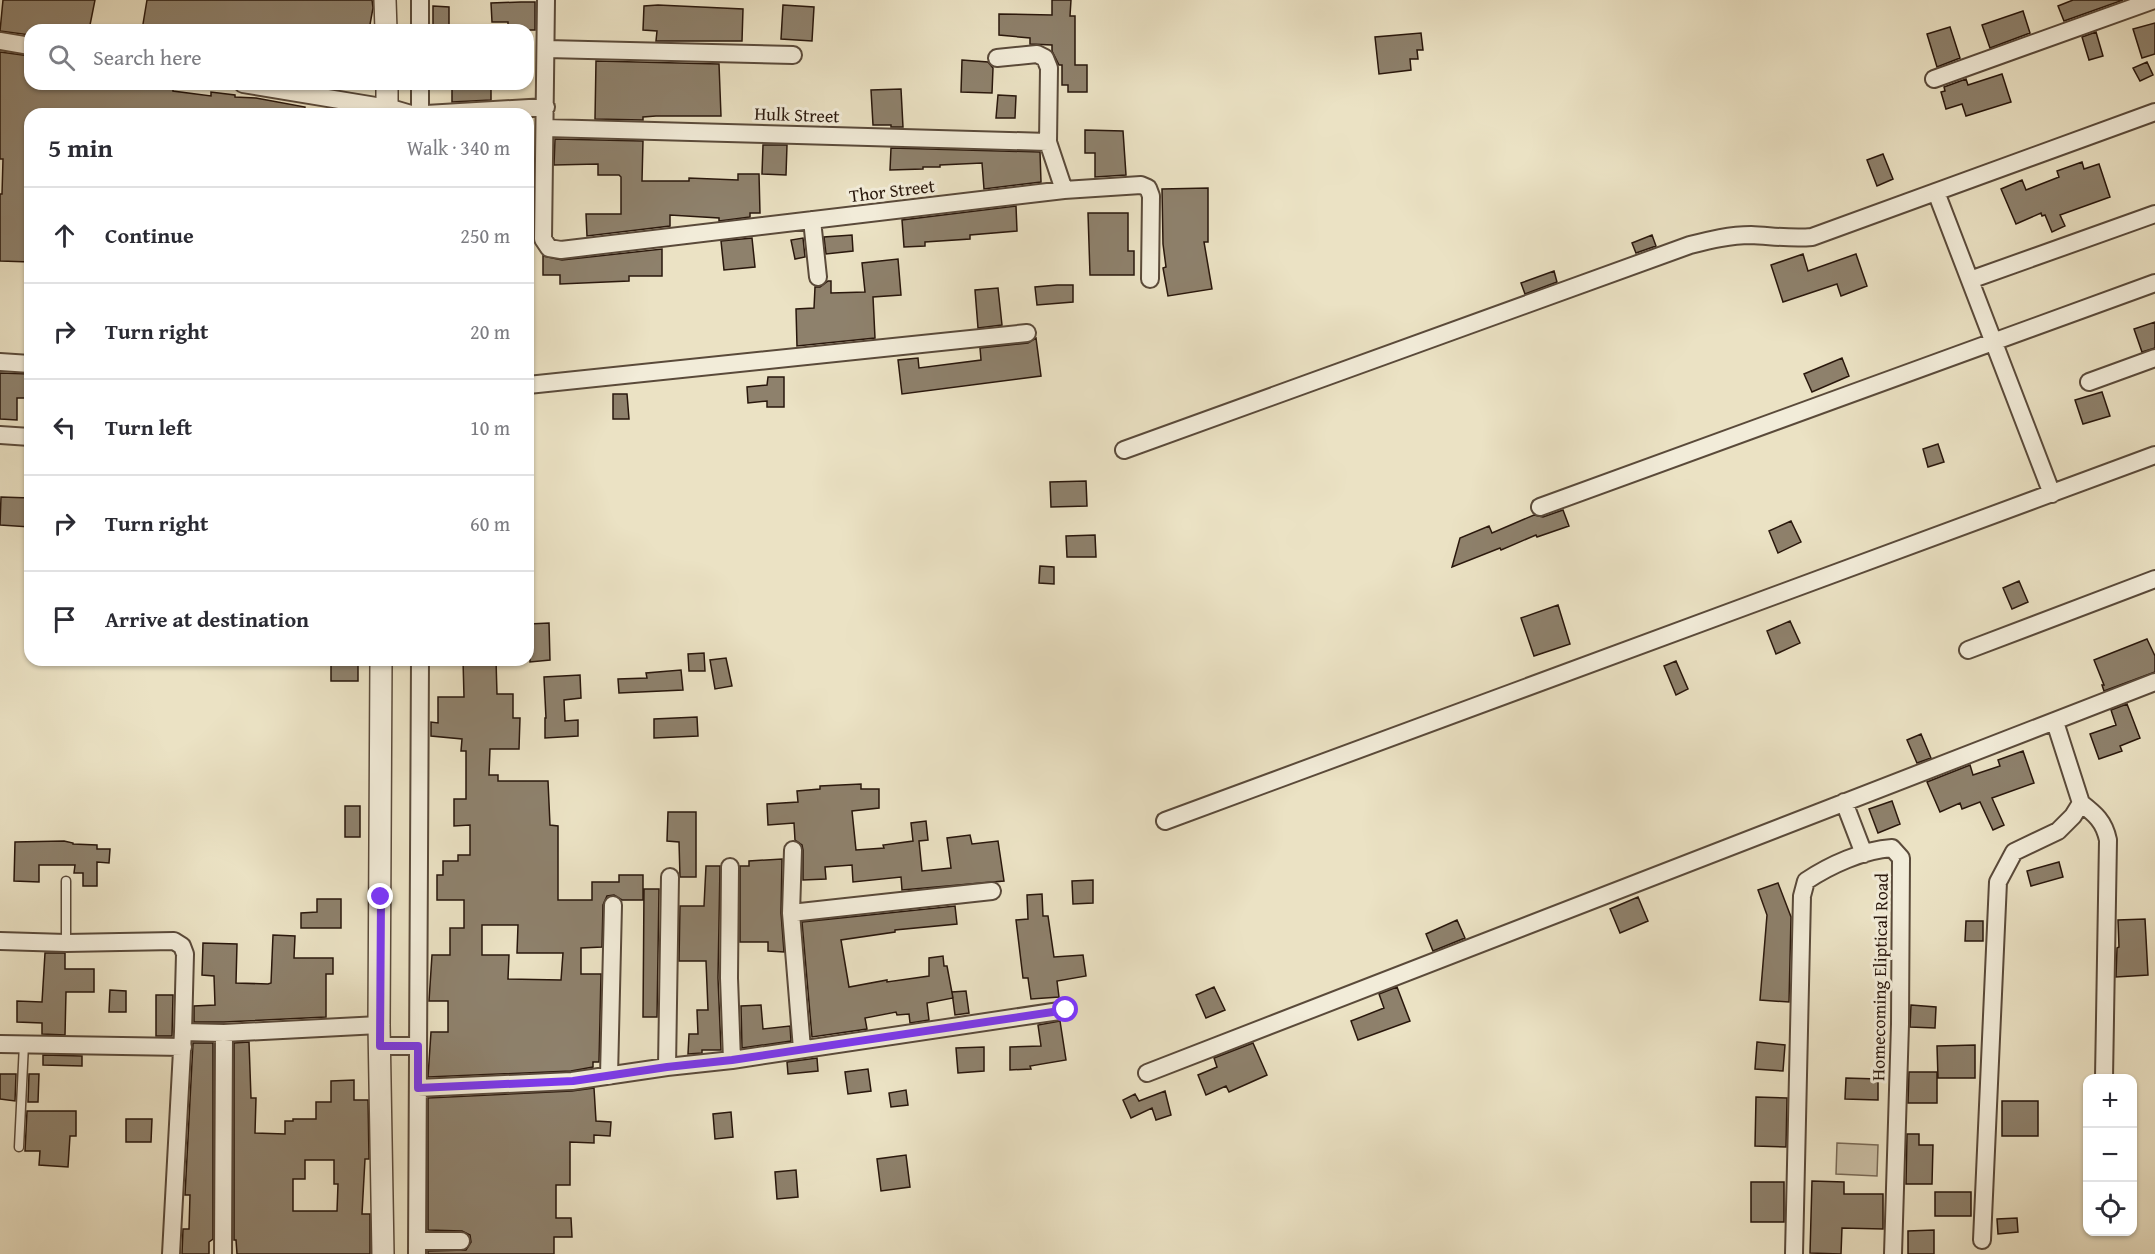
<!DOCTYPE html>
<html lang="en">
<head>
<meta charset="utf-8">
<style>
  :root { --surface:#fff; --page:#f7f7f7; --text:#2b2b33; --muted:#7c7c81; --line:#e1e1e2 }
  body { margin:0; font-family:"Gentium Book Plus",serif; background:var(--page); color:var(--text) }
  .controls { position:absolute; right:18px; bottom:18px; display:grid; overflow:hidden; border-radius:12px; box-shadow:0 2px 4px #0004 }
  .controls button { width:54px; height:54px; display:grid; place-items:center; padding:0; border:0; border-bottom:2px solid var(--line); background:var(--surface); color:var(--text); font:30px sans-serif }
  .stop { position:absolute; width:18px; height:18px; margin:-14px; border:4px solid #7c3aed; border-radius:50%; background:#fff }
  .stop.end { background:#7c3aed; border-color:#fff; box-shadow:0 2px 6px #0008 }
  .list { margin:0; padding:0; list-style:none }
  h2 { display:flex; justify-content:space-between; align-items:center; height:78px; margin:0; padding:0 24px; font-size:26px }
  h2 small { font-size:20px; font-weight:400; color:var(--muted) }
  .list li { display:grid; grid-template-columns:39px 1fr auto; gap:18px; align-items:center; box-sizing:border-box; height:96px; padding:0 24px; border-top:2px solid var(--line) }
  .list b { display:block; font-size:22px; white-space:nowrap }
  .list em { font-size:20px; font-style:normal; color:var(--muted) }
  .icon { flex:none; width:33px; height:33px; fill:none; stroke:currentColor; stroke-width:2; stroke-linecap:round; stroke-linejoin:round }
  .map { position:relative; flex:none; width:2155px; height:1254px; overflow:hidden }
  .search { position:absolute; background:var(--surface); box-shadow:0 2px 4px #0004; left:24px; top:24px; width:510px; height:66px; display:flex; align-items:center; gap:15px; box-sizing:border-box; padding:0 21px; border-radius:18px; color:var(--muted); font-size:22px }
  .panel { position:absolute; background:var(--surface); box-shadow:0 2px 4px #0004; left:24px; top:108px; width:510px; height:558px; border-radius:18px }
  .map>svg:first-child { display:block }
  .green { fill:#cabfa5; stroke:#7a6b58; stroke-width:1.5 }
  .building { fill:#8e816c; stroke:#29170c; stroke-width:1.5; fill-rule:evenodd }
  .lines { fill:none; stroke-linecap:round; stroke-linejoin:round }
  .service-casing { stroke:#5a4a3a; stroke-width:11 }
  .minor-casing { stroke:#5a4a3a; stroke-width:20 }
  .tertiary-casing { stroke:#5a4a3a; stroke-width:24 }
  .service { stroke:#f2ecd9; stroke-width:8 }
  .minor { stroke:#f2ecd9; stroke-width:16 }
  .tertiary { stroke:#f2ecd9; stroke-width:21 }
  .route { stroke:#7c3aed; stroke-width:8 }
  .labels { text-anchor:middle; stroke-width:6; stroke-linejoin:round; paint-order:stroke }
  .street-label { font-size:18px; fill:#29170c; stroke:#f2ecd9 }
</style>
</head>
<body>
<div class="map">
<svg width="2155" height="1254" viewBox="0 0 2155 1254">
  <rect width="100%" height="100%" fill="#ebe2c4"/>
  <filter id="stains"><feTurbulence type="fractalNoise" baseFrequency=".00333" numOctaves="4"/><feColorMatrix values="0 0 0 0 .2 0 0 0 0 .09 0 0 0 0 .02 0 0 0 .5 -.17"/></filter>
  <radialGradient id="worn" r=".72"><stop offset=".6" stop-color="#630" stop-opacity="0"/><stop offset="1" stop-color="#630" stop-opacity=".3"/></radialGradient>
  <!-- green -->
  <path class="green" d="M1837 1143 1878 1145 1877 1176 1836 1174Z"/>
  <!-- building -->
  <path class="building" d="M3 0H95L89 30H30V35L0 31Z
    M147 0H372L373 8 369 30H142Z
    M1052 0H1071L1070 16H1075V65H1087V92H1068V85H1062V65H1059L1052 51V45L1030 44V38L999 35V14L1052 15Z
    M2073 0H2123L2064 21 2058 6Z
    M521 2H535V30H508V22H492L491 3Z
    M658 5 743 9 742 41H656L657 31 643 30 644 6Z
    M783 5 814 7 812 41 781 39Z
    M433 6 449 7V30H433Z
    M2023 11 2030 33 1990 48 1982 25Z
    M2155 23V54L2142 58 2133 29Z
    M1950 27 1960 58 1937 67 1927 34Z
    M2096 32 2103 56 2089 60 2082 37Z
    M1421 33 1423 50H1417L1418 59H1410L1411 70 1379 74 1375 37Z
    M0 52 30 56V84H173V91L211 96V92L235 95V97L256 98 305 107 304 114H30V262L0 261V194H2L3 159H0Z
    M962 60 988 62 993 68 992 93 961 92Z
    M596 61 719 64 721 116H656L643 117V120L595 119Z
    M2147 62 2153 75 2140 81 2133 68Z
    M2002 74 2011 102 1966 116 1962 104 1946 109 1941 92 1945 91 1944 87 1966 79 1968 85Z
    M452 84H491V100L452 102Z
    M901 89 903 127H891V125H873L871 90Z
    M998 95 1016 96 1015 118H996Z
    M1085 130 1123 131 1126 175 1095 177V153H1085Z
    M555 139 643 141 642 181H689V178L738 180V174H759L760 213H750V217L719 221V218L670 215V226L587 236 586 214H621V177L619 175H598V164L554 165Z
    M763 145H787L786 175 762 174Z
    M891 148 1040 152 1041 182 984 189 982 163 940 165V167H923V169L890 170Z
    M1883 154 1893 179 1877 186 1867 160Z
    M2082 162 2084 169 2099 164 2110 197 2060 215 2065 226 2052 232 2045 215 2042 216 2041 213 2016 224 2001 189 2022 180 2026 190 2059 177 2057 171Z
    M1208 188V242H1204L1212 289 1168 296 1163 268 1166 267 1163 244 1162 189Z
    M1016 206 1017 231 970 235V239L925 242V246L904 247 902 220Z
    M1088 213H1128V251H1134V275H1090Z
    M852 235 853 251 826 254 824 237Z
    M1652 235 1656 246 1636 253 1632 243Z
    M752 238 755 267 724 270 721 241Z
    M803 238 805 257 795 259 791 240Z
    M662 249V276H629V281L560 284V275H543V256L562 260Z
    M1803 254 1808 271 1856 254 1867 286 1841 296 1837 284 1783 302 1771 265Z
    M898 259 901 295 873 297 875 338 797 346 796 309 814 308 815 287H820L828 281H831V293L865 292 862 263Z
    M1554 271 1557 282 1525 294 1521 283Z
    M1057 285H1073V302L1037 305 1035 287Z
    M998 288 1002 325 978 328 975 290Z
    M2155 322V348L2142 352 2134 329Z
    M1036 338 1041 376 902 394 898 360 918 358 919 368 981 360 980 348 1028 343Z
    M1842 358 1849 376 1812 392 1804 374Z
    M0 373 30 374V398H17V420L0 419Z
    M768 377H784V407H767V401L748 403 747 387 767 385Z
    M2102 392 2110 416 2083 424 2075 400Z
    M613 394H627L629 419H613Z
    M1938 444 1944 462 1928 467 1923 449Z
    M1086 481 1087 506 1051 507 1050 482Z
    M1 497 30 498V527L0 525Z
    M1563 510 1569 526 1537 537 1536 535 1501 550 1500 548 1452 567 1460 538 1489 526 1492 533 1534 515 1543 517Z
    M1791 521 1801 542 1778 553 1769 531Z
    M1095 535 1096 557H1067L1066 536Z
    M1040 566 1054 567V584L1039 583Z
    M2019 581 2028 602 2012 609 2003 588Z
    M1558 605 1570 644 1534 656 1521 618Z
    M1790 621 1800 643 1776 654 1767 631Z
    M549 623 550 660 530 662 529 624Z
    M2147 639 2155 656V672L2104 691 2102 685H2104L2094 660Z
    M704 653 705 671H689L688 654Z
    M726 658 732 686 715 689 710 660Z
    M463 660H496L497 694H513V718H520L519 749H490L489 775H498V781H548L550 825 558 826V900H592V882H619V875H643V900H622L614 895 607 896 603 905 602 947 581 948V974H601L599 1062H593V1067L571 1071 428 1077 431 1032H448V1001H429L432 955H450V928H464V900H437V875H443V861H458V855H470V825L454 826V799H466V751H461L462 739 431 736V722L438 723V697H464ZM482 925H518L517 953H563L561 980 508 979 509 955H482Z
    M1676 661 1688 689 1676 695 1664 666Z
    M331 664H358V681H331Z
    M681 670 683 690 619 693 618 679 647 678 646 673Z
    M580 675 581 698 564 700 565 721 578 720V736L545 738V718H546L544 677Z
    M2127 704 2140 738 2120 746 2122 751 2099 759 2090 734 2116 725 2111 710Z
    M697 717 698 736 654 738V719Z
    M1921 734 1931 758 1917 763 1907 740Z
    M2023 751 2034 783 1992 798 2004 825 1993 830 1980 802 1962 809 1960 803 1940 812 1927 782 1970 765 1973 775 2000 766 1998 760Z
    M861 784V789H879V808L852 811 856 850 884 848 883 845 913 841 911 823 926 821 928 840 919 841 922 871 951 868 947 838 970 835 972 844 998 841 1004 881 902 890 901 877 853 882 852 865 825 867 826 879 803 880V850L802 845 795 840 794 823 768 825 767 804 798 802 797 791 820 789V786Z
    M1892 801 1900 824 1878 833 1869 809Z
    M345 806H360V837H345Z
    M668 812H696V877H680L679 842 667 841Z
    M64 841 73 843V844L97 845V849H110L109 863 97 862V886H83V873H74L75 865H39V882L14 881 15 842Z
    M782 859 781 913 784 952 768 951V942H740V866H749V861Z
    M2059 862 2063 877 2031 886 2027 871Z
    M706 866H720L718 978 721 1050H702V1053L688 1054 689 1034H698L697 1010H708L706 961H679L680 906H704Z
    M1093 880V903L1073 904 1072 881Z
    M1778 883 1791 917 1789 1002 1760 1000 1767 915 1758 890Z
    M644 889H659L657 1017H643Z
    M1042 894 1043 916H1048L1054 957 1083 955 1086 976 1057 981 1059 997 1031 999 1028 978H1023L1016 920 1028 919 1027 895Z
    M1638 897 1648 921 1620 933 1610 909Z
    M317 899H341V928H301V913L317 912Z
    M955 906 957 924 895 930V932L841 940 849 987 887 980V982L929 976V958L943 956 944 966H947L953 998 927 1003 929 1020 910 1023 909 1014 897 1015 896 1012 865 1018 867 1029 812 1037 802 922Z
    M2145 919 2148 975 2116 977 2117 948 2119 947 2118 920Z
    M1457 920 1465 938 1433 951 1426 934Z
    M1966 921H1983V941H1965Z
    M273 935 295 936 294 958H333V974H326V1017L224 1022H194V1006L215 1005 214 976 202 975 203 943 237 944 236 983 268 984 271 983Z
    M45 953H65V969H94V992H66L65 1035 42 1034V1023L17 1022V1001L42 1002Z
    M1214 987 1225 1010 1206 1018 1196 995Z
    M1397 987 1410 1021 1358 1040 1351 1021 1384 1008 1379 994Z
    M110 990 126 991V1012H109Z
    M966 991 969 1013 955 1015 952 992Z
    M156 995H173L172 1036H156Z
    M761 1005 763 1029 790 1026 791 1041 742 1048 741 1006Z
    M1911 1005 1936 1007 1935 1028 1910 1027Z
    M1060 1021 1066 1060 1030 1066 1031 1069 1010 1070V1047L1041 1046 1038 1025Z
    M249 1042 251 1098H256L255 1133 285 1134V1121H293V1119H316V1102H331V1081L354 1080V1100H368L369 1159H365L362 1214H370V1254H237L236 1240H234V1043ZM305 1160H334V1184H338L337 1211H293V1179H305Z
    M1757 1042 1785 1045 1783 1071 1755 1069Z
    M193 1043H213V1239L209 1242V1254H182L183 1229H189L190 1195H185Z
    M1253 1043 1267 1075 1229 1092 1226 1086 1206 1095 1198 1075 1217 1067 1214 1058Z
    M1975 1045V1078H1938L1937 1046Z
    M984 1047V1071L958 1073 956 1048Z
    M43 1055 82 1056V1066L43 1065Z
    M817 1058 818 1071 788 1074 787 1062Z
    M868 1069 871 1091 848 1094 845 1072Z
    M1909 1072H1937V1103H1908Z
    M0 1074H16L15 1101 0 1099Z
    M29 1074H39L38 1102H28Z
    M1846 1078 1878 1079V1100L1845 1099Z
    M594 1088 596 1121 611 1122 610 1136 594 1135V1143L570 1142V1185H556V1218H571L572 1237H554V1254H428V1251L466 1250 471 1242 470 1235 462 1231 428 1230V1098L572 1091Z
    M906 1090 908 1105 891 1107 889 1093Z
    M1165 1091 1171 1115 1156 1120 1152 1108 1131 1118 1123 1100 1135 1094 1139 1101Z
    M1756 1097 1787 1098 1786 1147 1755 1146Z
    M2002 1101H2038V1136H2002Z
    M27 1111H76V1136H70L68 1167 39 1165 40 1151H25Z
    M731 1112 733 1137 715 1139 713 1114Z
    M126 1119H152L151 1142H126Z
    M1907 1134H1919V1145H1933L1932 1184H1906Z
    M906 1155 910 1187 881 1191 877 1159Z
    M796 1170 798 1197 777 1199 775 1172Z
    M1812 1181 1844 1182V1194H1883V1229L1842 1228 1841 1254 1810 1253Z
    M1751 1182H1784V1222H1751Z
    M1935 1192H1971V1216H1935Z
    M2017 1218 2018 1232 1998 1234 1997 1219Z
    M1934 1230V1254H1908V1231Z"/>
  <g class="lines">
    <defs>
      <path id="service" d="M66 881V943
        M19 1147 24 1044"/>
      <path id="minor" d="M546 0 543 239 549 248 561 250 1064 190 1141 185 1148 188 1151 196 1150 279
        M420 30V0
        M0 41 30 46
        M547 49 793 55
        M997 58 1037 54 1045 58 1049 68 1048 142 1064 190
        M1934 79 2154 0
        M243 84 394 109 411 114
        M420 114V84
        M426 114 546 107
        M545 128 1048 142
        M1936 192 2052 494
        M812 220 818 277
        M1970 280 2155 214
        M0 362 30 364
        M2089 382 2155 358
        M528 385 1027 333
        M0 435 30 437
        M1124 450 1690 245C1710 240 1730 235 1751 235 1772 236 1791 239 1812 237L2155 112
        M1540 507 2155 283
        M1968 650 2155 579
        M1844 802 1864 854
        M2081 803C2095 814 2104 821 2108 840L2104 1078
        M1165 821 2155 455
        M793 850 791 913 802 1049
        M730 867 729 978 732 1060
        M791 913 992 891
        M0 941 66 943 174 941 182 946 185 954 183 1032
        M0 1044 183 1047
        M380 1046H418
        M667 1067 670 877
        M1147 1073 2155 682
        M609 1076 613 905
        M418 1088 572 1081 667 1067 732 1060 1066 1010
        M1982 1240 1998 882 2014 852 2058 831 2073 816 2081 803 2055 722
        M418 1241H461
        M171 1254 183 1032 224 1033 379 1025
        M223 1254 224 1033
        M417 1254 420 660
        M1794 1254 1802 896 1806 881C1830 865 1863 850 1892 848L1901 858 1900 1024 1893 1254"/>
      <path id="tertiary" d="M385 0 386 30
        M387 84V114
        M381 660 379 1025 383 1254"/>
    </defs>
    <!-- service casing -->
    <use href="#service" class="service-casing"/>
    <!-- minor casing -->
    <use href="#minor" class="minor-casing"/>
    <!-- tertiary casing -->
    <use href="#tertiary" class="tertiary-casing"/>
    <!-- service -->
    <use href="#service" class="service"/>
    <!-- minor -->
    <use href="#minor" class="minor"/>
    <!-- tertiary -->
    <use href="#tertiary" class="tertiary"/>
  </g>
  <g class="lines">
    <!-- route -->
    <path class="route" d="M381 897 380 1046H418V1088L573 1081 667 1067 732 1060 1066 1010"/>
  </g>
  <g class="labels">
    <!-- street labels -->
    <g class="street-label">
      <text transform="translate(797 115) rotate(2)" y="6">Hulk Street</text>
      <text transform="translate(892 191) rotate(-7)" y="6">Thor Street</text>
      <text transform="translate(1880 977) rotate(-89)" y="6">Homecoming Eliptical Road</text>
    </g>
  </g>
  <rect width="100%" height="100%" filter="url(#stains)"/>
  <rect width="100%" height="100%" fill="url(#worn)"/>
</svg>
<div class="controls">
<button>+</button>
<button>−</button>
<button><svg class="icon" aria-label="locate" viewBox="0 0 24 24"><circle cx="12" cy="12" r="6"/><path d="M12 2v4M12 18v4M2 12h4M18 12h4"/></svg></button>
</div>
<div class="stop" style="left:1066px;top:1010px"></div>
<div class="stop end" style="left:381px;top:897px"></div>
<div class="search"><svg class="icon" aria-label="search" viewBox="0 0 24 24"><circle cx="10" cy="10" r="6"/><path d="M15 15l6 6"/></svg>Search here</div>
<section class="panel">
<h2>5 min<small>Walk · 340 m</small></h2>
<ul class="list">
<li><svg class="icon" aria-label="ahead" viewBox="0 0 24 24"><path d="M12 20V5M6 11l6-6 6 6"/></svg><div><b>Continue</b></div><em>250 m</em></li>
<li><svg class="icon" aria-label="right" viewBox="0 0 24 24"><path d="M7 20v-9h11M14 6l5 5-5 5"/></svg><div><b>Turn right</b></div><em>20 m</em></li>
<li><svg class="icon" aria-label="left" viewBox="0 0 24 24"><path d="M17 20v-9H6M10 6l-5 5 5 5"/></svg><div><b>Turn left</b></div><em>10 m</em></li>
<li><svg class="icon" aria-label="right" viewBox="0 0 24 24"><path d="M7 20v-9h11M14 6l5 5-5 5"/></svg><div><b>Turn right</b></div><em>60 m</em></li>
<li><svg class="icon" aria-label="arrive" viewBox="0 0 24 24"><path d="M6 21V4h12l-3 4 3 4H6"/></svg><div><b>Arrive at destination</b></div></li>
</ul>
</section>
</div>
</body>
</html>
